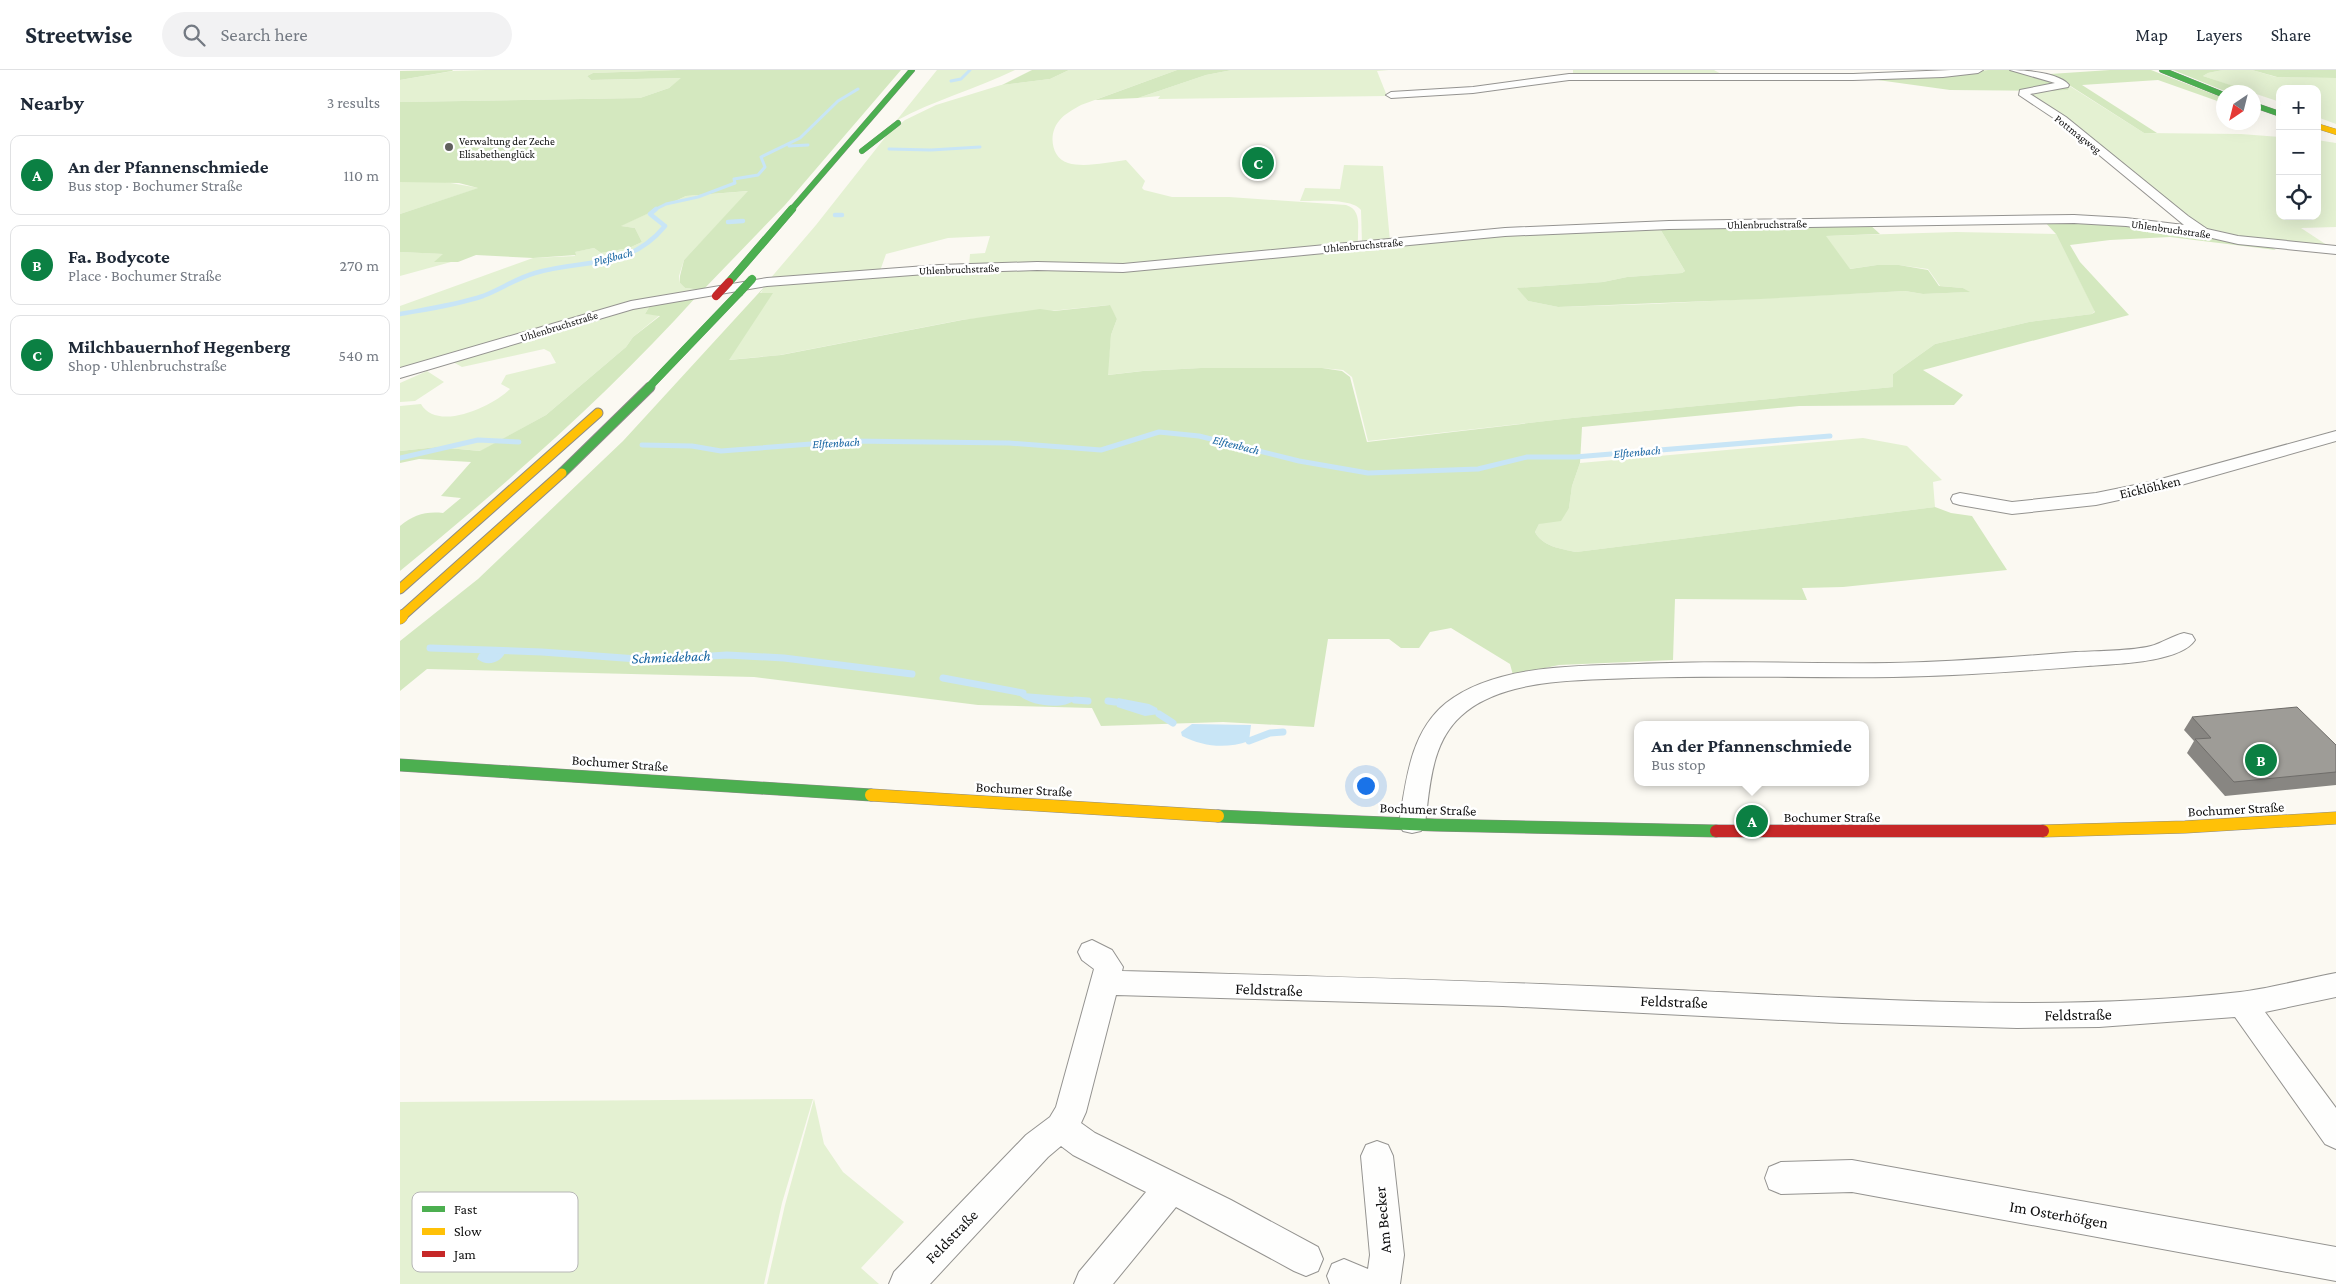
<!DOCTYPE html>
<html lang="en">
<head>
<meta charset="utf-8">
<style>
  :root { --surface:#fff; --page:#f2f2f3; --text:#1f2937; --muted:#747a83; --line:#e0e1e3; --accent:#0b8043 }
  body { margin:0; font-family:"Crimson Pro",serif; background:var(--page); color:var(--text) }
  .controls { position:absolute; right:15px; top:15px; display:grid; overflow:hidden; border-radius:10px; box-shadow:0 5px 20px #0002 }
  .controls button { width:45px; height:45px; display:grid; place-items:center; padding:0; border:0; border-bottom:1px solid var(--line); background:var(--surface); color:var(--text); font:25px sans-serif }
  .compass { position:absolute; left:1816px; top:15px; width:45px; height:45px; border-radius:50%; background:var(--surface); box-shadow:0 5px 20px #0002; rotate:215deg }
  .you { position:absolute; left:965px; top:715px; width:18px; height:18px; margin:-12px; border:4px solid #fff; border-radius:50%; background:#1a73e8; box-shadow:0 0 0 8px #1a73e833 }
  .badge { display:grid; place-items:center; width:32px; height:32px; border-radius:50%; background:var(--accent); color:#fff; font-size:16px; font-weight:700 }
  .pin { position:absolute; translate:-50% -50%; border:2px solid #fff; box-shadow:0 1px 5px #0006 }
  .popup { position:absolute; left:1234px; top:651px; width:235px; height:65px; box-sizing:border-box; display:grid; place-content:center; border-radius:10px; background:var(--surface); filter:drop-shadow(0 1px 4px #0005); font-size:16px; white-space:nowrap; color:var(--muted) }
  .popup b { font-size:19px; color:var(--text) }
  .popup::after { content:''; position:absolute; left:50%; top:100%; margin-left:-10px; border:10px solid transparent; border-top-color:var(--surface) }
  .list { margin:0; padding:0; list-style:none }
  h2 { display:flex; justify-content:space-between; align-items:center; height:65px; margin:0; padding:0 20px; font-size:21px }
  h2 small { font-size:16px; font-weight:400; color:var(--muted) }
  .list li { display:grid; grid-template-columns:32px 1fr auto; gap:15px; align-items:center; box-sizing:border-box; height:80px; margin:0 10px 10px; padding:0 10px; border:1px solid var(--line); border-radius:10px }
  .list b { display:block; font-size:19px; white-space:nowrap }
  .list p { margin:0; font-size:16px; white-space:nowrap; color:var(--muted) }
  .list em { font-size:16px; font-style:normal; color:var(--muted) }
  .icon { flex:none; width:28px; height:28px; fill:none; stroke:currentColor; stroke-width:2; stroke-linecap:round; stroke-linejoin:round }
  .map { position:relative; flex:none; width:1936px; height:1214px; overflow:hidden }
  header { display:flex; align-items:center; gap:30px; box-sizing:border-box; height:70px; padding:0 25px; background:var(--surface); border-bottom:1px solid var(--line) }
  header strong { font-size:24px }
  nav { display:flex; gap:28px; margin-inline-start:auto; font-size:18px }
  .search { width:350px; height:45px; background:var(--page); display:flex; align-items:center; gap:12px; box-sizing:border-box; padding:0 18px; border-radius:28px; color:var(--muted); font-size:19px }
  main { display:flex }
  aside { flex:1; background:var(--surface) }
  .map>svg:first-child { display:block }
  .green { fill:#e4f1d2 }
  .forest { fill:#d4e8bf }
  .water { fill:#c8e5f6 }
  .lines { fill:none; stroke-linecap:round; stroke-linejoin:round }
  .stream-far3 { stroke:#c8e5f6; stroke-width:3 }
  .stream-far2 { stroke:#c8e5f6; stroke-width:4.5 }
  .stream-far1 { stroke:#c8e5f6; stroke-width:5 }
  .stream { stroke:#c8e5f6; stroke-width:7 }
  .street-casing { stroke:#949390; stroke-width:2 }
  .fast-far3-casing { stroke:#8b8a87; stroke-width:6 }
  .fast-far2-casing { stroke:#8b8a87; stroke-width:8 }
  .fast-far1-casing { stroke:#8b8a87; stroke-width:11 }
  .fast-casing { stroke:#8b8a87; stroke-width:13 }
  .slow-far2-casing { stroke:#8b8a87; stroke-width:6 }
  .slow-far1-casing { stroke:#8b8a87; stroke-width:11 }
  .slow-casing { stroke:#8b8a87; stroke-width:13 }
  .jam-casing { stroke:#8b8a87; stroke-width:13 }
  .street { fill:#fefefd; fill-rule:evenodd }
  .fast-far3 { stroke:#4caf50; stroke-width:5.5 }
  .fast-far2 { stroke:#4caf50; stroke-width:8 }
  .fast-far1 { stroke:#4caf50; stroke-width:9 }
  .fast { stroke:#4caf50; stroke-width:12 }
  .slow-far2 { stroke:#ffc107; stroke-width:5.5 }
  .slow-far1 { stroke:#ffc107; stroke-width:9 }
  .slow { stroke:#ffc107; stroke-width:12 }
  .jam { stroke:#c62828; stroke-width:12 }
  .fast-bridge-casing { stroke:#81817d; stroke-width:8; stroke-linecap:butt }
  .jam-bridge-casing { stroke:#81817d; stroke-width:8; stroke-linecap:butt }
  .fast-bridge { stroke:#4caf50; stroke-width:8 }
  .jam-bridge { stroke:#c62828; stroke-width:8 }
  .wall { fill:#888682 }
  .building { fill:#9e9c97; stroke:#6f6d6a }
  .poi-dot { fill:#60605d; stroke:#fff; stroke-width:2 }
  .labels { text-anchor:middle; stroke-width:5; stroke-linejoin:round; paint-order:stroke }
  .far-street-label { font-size:11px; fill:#0d0d0d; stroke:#fff }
  .far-poi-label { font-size:11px; fill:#0d0d0d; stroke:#fff; text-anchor:start }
  .far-water-label { font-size:12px; font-style:italic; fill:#1463a1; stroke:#fff }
  .street-label { font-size:14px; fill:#0d0d0d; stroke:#fff }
  .water-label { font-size:15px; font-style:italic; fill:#1463a1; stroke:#fff }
  .near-street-label { font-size:16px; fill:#0d0d0d; stroke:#fff }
  .key { fill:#fff; stroke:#b6b6b6; stroke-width:1 }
  .key-label { font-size:14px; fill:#0d0d0d }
</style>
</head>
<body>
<header>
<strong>Streetwise</strong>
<div class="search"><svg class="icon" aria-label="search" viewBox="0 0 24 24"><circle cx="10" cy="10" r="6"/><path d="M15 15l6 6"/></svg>Search here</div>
<nav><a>Map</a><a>Layers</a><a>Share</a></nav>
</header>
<main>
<aside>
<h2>Nearby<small>3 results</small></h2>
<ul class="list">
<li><span class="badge">A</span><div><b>An der Pfannenschmiede</b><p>Bus stop · Bochumer Straße</p></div><em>110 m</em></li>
<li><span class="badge">B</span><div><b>Fa. Bodycote</b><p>Place · Bochumer Straße</p></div><em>270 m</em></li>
<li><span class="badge">C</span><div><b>Milchbauernhof Hegenberg</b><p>Shop · Uhlenbruchstraße</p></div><em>540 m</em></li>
</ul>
</aside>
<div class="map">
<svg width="1936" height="1214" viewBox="0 0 1936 1214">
  <rect width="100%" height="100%" fill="#fbf9f2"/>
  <!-- green -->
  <path class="green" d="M86 0H277L193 3 187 6 191 10 282 8 269 18 240 28 0 32V10L53 1Z
    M537 0H615C576 19 534 30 496 51Z
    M669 0H777L681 35C674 39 664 44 659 51 648 64 651 88 668 93 685 98 708 92 726 90L745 111 742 118 744 120 772 127H829L946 135C963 140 957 159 958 174L739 196 569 197 570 184 585 183 590 166 548 168 486 184 480 201 369 210 416 155 487 65 505 50 536 35 601 15 650 9Z
    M832 0H989L977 1 987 26 758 29 760 26 738 28 806 5Z
    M1173 0H1314L1323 5 1173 6Z
    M1823 0H1852L1876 7 1936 8V54L1917 47V19H1880V32L1803 6 1808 3Z
    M1668 15 1744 63 1841 64 1880 67V146H1917V70L1936 73V157L1901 158 1933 179 1842 169 1803 158 1626 23 1668 20Z
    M944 95 983 96 990 171 962 174 961 140C953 128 914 131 900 131L905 118 940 119Z
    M0 112H45L79 118 0 144Z
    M349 121 284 190 279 206 280 213 285 218 301 220 0 302V236L133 188 175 186 174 182 194 178 201 183 229 178 242 172 235 158 220 156 286 126Z
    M1259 157 1285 201 1282 203 1227 207 1203 212 1118 218 1128 231 1158 237 1252 234 1505 221 1523 224 1569 222 1563 218 1540 216 1528 199 1498 195H1477L1449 199 1425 166 1556 162 1656 164 1695 241 1692 244 1629 252 1535 274 1493 304V317L1172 348 968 371 952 307 943 300 921 298H801L742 301 707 305 711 265 717 249 709 235 561 250 380 285 328 290 365 215 457 206 672 198 1021 170Z
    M0 182 44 184 35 192H51L0 206Z
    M252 232 245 244 260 245 233 267 226 277 146 345 81 381 37 377 0 381V336L21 334C37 362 92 337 110 319L101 314 106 305 156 293 150 282 144 279 62 297 53 292Z
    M27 301 44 312 15 331 0 332V313Z
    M1463 368 1507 376 1542 410 1533 412 1535 437 1176 482C1161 479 1142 476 1135 462L1139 454 1169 438 1172 416 1180 393Z
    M413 1029 382 1133 364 1214H0V1032Z
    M414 1029 424 1074 443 1102 504 1152 461 1198 479 1214H367L385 1135Z"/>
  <!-- forest -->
  <path class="forest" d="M53 0 52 1 0 10V1Z
    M277 0H501L385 135 303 220 285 218 280 213V206L284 190 348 121 286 126 221 156 235 158 242 172 229 178 201 183 194 178 175 182 176 185 133 188 76 185 58 192H34L43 184 0 182V144L78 118 59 113 0 112V32L240 28 269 18 281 8 191 10 187 6 193 3Z
    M632 0H669L650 9 602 15Z
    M777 0H832L806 5 738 28 695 30Z
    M1588 0H1618L1635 5 1710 0H1751L1823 28V33L1758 10 1682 15 1757 63H1744L1669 15 1668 20 1654 21 1550 20 1456 7 1545 5Z
    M1773 0H1823L1808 3 1803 6 1852 22H1827Z
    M1852 0H1936V8L1877 7Z
    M1643 150 1748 156 1871 177 1876 180 1770 167 1710 170 1670 175 1680 192 1729 245 1523 300 1563 325 1554 335 1399 336 1182 357 1180 393 1172 416 1169 438 1161 451 1139 454 1135 462C1142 476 1161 479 1176 482L1535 437 1551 443 1572 446 1607 500 1443 517 1402 518 1407 530 1275 529 1273 590 1159 595 1113 605 1110 594 1051 558 1030 562 1019 578H1001L989 569H928L914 657 823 652 701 656 692 638 578 635 354 607 27 599 0 621V571L78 509 223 371 366 215 360 223H373L329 290 381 285 562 250 640 239 654 241 710 235 717 249 711 265 708 305 743 301 801 298H922L942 301 950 307 967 372 1172 348 1493 317V304L1535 274 1629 252 1692 244 1695 242 1656 164Z
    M1469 154 1480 164 1426 166 1450 199 1477 195H1499L1528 200 1539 216 1563 218 1570 222 1523 224 1505 221 1361 229 1158 237 1128 231 1117 218 1203 212 1227 207 1282 203 1285 201 1259 157Z
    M297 226C207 326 104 416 0 501V456C13 445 26 441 43 443L61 428 41 426 71 392 19 389 0 393V381L37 377 80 381 146 345 226 277 233 267 260 246 245 244 252 232Z"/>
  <!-- water -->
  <path class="water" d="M86 580 106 581C101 593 88 597 77 589L79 584Z
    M623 623 673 627 675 630C663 640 632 636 620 626Z
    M718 628 749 634 757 638 759 644 745 646 717 637 715 632Z
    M792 654 851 655 849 671C826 679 804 677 782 666L781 662Z"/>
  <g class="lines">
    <!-- stream-far3 -->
    <path class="stream-far3" d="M551 11 561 9 570 0
      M389 76 408 75
      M489 79 531 80 580 77
      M254 140 266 134 298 127 335 113 334 109 358 105 365 97 361 87 400 68 438 31 458 19"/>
    <!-- stream-far2 -->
    <path class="stream-far2" d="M435 145H442
      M328 152 343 151
      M0 244C28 239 56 235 83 226 101 219 117 208 135 203 185 188 228 201 265 156L250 144 256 139"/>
    <!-- stream-far1 -->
    <path class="stream-far1" d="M242 375 292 376 321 381 450 371 609 373 701 380 759 362 799 366 899 391 968 403 1078 399 1127 387H1175L1430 366
      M0 388 78 370 119 372"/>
    <!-- stream -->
    <path class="stream" d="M30 578 142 582 251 590 327 585 384 588 512 604
      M543 608 623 623
      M675 630 688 631
      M708 631 715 632
      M759 644 773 653
      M849 671 870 663 883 662"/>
    <defs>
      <path id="street" d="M1551 0H1583L1578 3 1543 7 1453 10H1169L1073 23 991 28 986 25 991 22 1073 17 1169 4H1453Z
        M1610 0C1625 0 1660 3 1669 15L1668 17 1630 24 1666 47 1788 146 1807 159 1838 166 1936 176V184L1838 174 1799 165 1726 156 1674 153 1269 159 1105 166 723 202 637 200 539 203 367 216 233 239 0 308V298L231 231 367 208 539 195 637 192 723 194 1105 158 1269 151 1674 145 1726 148 1784 155 1658 51 1619 25 1620 20 1655 13Z
        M1936 361V371L1760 421 1696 435 1612 444 1560 435 1553 433 1551 429 1553 425 1560 423 1612 432 1696 423 1750 412Z
        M1784 563 1792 565 1795 570C1780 593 1713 594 1688 596 1623 601 1558 606 1493 607 1406 608 1319 605 1232 608 1193 610 1153 609 1115 619 1096 624 1076 632 1061 646 1031 673 1030 716 1025 754L1021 761 1012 763 1003 761 999 754C1006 711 1010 662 1046 633 1096 594 1178 596 1238 594 1322 590 1406 594 1490 593 1552 592 1614 587 1676 582 1698 581 1731 581 1751 576 1762 573 1772 566 1784 563Z
        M692 870 712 880 723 897 722 901C908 906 1093 911 1278 920 1465 929 1654 943 1840 922 1872 918 1904 909 1936 903V927L1865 942 1936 1038V1079L1925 1074 1835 947 1699 957 1617 958 1442 953 1103 936 716 925 686 1042 681 1053 695 1063 831 1130 918 1177 923 1189 918 1201 906 1206 894 1201 776 1137 713 1214H674L679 1202 746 1122 673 1085 661 1076 648 1087 530 1214H489L494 1202 626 1065 650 1047 656 1037 694 899 682 890 678 882 682 874Z
        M977 1071 988 1075 993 1086 1004 1185 1000 1214H930L927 1206 932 1194 944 1189 968 1199 970 1185 961 1086 966 1075Z
        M1452 1090 1936 1177V1211L1452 1122 1381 1124 1369 1119 1365 1108 1369 1097 1381 1092Z"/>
      <path id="fast-far3" d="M1762 0 1824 25
        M1854 35 1880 44
        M462 81 498 53
        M391 140 512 0"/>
      <path id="fast-far2" d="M329 212 392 139
        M248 318 339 223"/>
      <path id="fast-far1" d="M162 403 250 317"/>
      <path id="fast" d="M0 695 471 725
        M818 746 1034 755 1316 761"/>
      <path id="slow-far2" d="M1917 56 1936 62"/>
      <path id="slow-far1" d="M0 519 198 343
        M1 547 162 403"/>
      <path id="slow" d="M0 548 2 546
        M471 725 818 746
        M1643 761 1785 757 1936 748"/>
      <path id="jam" d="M1316 761H1643"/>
    </defs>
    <!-- street casing -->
    <use href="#street" class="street-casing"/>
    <!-- fast-far3 casing -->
    <use href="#fast-far3" class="fast-far3-casing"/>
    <!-- fast-far2 casing -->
    <use href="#fast-far2" class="fast-far2-casing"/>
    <!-- fast-far1 casing -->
    <use href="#fast-far1" class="fast-far1-casing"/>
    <!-- fast casing -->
    <use href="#fast" class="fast-casing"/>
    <!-- slow-far2 casing -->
    <use href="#slow-far2" class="slow-far2-casing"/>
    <!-- slow-far1 casing -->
    <use href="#slow-far1" class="slow-far1-casing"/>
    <!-- slow casing -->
    <use href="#slow" class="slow-casing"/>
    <!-- jam casing -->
    <use href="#jam" class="jam-casing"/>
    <!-- street -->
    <use href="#street" class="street"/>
    <!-- fast-far3 -->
    <use href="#fast-far3" class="fast-far3"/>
    <!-- fast-far2 -->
    <use href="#fast-far2" class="fast-far2"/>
    <!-- fast-far1 -->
    <use href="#fast-far1" class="fast-far1"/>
    <!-- fast -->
    <use href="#fast" class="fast"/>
    <!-- slow-far2 -->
    <use href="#slow-far2" class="slow-far2"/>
    <!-- slow-far1 -->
    <use href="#slow-far1" class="slow-far1"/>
    <!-- slow -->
    <use href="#slow" class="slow"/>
    <!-- jam -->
    <use href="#jam" class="jam"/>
    <defs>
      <path id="fast-bridge" d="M339 223 352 209"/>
      <path id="jam-bridge" d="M316 226 329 212"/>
    </defs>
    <!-- fast-bridge casing -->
    <use href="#fast-bridge" class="fast-bridge-casing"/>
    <!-- jam-bridge casing -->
    <use href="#jam-bridge" class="jam-bridge-casing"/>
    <!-- fast-bridge -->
    <use href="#fast-bridge" class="fast-bridge"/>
    <!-- jam-bridge -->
    <use href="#jam-bridge" class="jam-bridge"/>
  </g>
  <!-- wall -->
  <path class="wall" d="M1792 647 1936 675V715L1825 726 1787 683 1794 671 1784 660Z"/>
  <!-- building -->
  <path class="building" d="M1897 637 1936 675V702L1834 712 1795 669 1811 668 1792 647Z"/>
  <!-- markers -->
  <circle class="poi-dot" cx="49" cy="77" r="5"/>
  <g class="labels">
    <!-- far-street labels -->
    <g class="far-street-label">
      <text transform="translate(1678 64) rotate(38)" y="4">Pottmagweg</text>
      <text transform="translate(1367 154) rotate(-1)" y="4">Uhlenbruchstraße</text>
      <text transform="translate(1771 159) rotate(8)" y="4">Uhlenbruchstraße</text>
      <text transform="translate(963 175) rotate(-5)" y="4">Uhlenbruchstraße</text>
      <text transform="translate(559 199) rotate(-2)" y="4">Uhlenbruchstraße</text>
      <text transform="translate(159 256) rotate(-17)" y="4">Uhlenbruchstraße</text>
    </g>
    <!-- far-poi labels -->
    <g class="far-poi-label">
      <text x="59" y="75">Verwaltung der Zeche<tspan x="59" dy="13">Elisabethenglück</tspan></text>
    </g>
    <!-- far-water labels -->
    <g class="far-water-label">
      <text transform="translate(213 187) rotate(-15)" y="4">Pleßbach</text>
      <text transform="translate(436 373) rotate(-3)" y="4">Elftenbach</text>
      <text transform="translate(836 375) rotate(14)" y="4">Elftenbach</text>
      <text transform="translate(1237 382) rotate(-5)" y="4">Elftenbach</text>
    </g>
    <!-- street labels -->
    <g class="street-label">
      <text transform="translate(1750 417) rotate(-13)" y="5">Eicklöhken</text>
      <text transform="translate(220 693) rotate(4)" y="5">Bochumer Straße</text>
      <text transform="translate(624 719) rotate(3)" y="5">Bochumer Straße</text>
      <text transform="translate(1028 739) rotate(2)" y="5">Bochumer Straße</text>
      <text transform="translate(1836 739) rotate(-3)" y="5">Bochumer Straße</text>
      <text x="1432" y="752">Bochumer Straße</text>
    </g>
    <!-- water labels -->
    <g class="water-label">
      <text transform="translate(271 587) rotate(-2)" y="5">Schmiedebach</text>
    </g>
    <!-- near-street labels -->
    <g class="near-street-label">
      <text transform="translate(869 919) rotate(2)" y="6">Feldstraße</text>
      <text transform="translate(1274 931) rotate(2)" y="6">Feldstraße</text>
      <text transform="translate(1678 944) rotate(-1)" y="6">Feldstraße</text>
      <text transform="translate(1659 1144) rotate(10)" y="6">Im Osterhöfgen</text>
      <text transform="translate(982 1150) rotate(-95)" y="6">Am Becker</text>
      <text transform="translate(551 1166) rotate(-46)" y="6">Feldstraße</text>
    </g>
  </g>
  <!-- legend -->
  <rect x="12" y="1122" width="166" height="80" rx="8" class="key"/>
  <rect x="22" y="1136" width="23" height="6" fill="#4caf50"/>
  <rect x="22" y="1158" width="23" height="7" fill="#ffc107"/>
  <rect x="22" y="1181" width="23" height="6" fill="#c62828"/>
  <g class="key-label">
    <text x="54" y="1144">Fast</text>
    <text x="54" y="1166">Slow</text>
    <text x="54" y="1189">Jam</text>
  </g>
</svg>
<div class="controls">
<button>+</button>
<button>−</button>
<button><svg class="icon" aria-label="locate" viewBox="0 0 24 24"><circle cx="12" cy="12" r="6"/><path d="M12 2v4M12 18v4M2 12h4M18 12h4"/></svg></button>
</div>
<svg class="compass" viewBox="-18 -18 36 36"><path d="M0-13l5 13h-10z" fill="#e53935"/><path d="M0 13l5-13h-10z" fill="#747a83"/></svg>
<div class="you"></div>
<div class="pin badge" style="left:1352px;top:751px">A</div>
<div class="popup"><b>An der Pfannenschmiede</b>Bus stop</div>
<div class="pin badge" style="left:1861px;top:690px">B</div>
<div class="pin badge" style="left:858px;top:93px">C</div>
</div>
</main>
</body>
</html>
